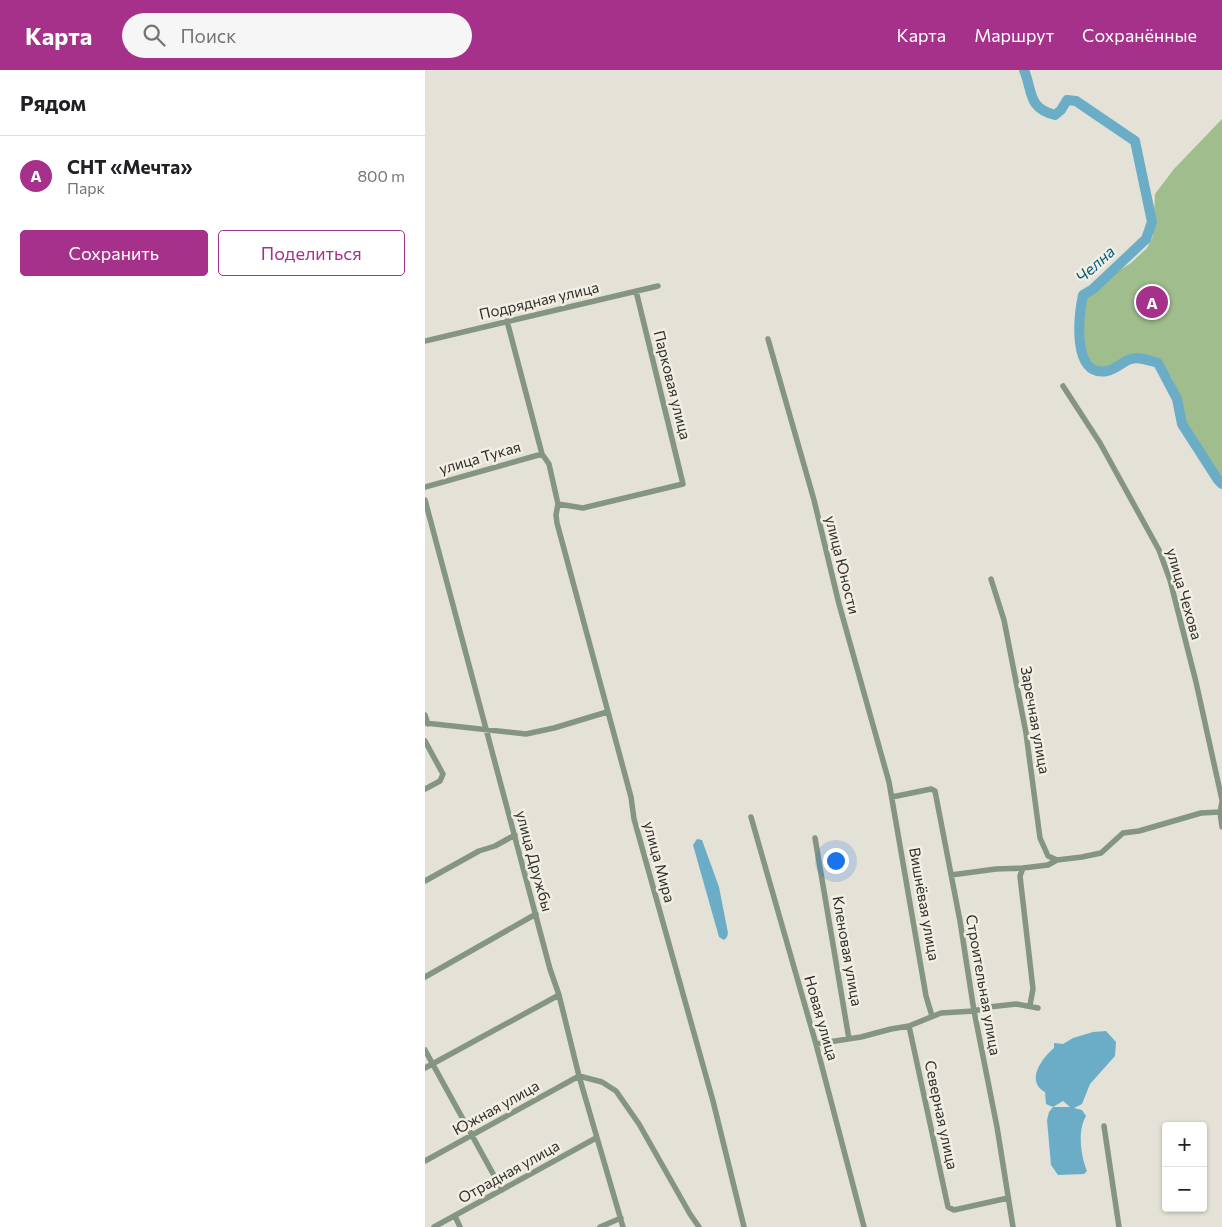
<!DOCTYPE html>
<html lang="ru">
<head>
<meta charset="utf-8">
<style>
  :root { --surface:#fff; --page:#f6f6f6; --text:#202124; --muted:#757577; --line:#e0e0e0; --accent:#a5318a }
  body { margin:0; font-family:Commissioner,sans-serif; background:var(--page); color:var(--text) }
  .controls { position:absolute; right:15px; bottom:15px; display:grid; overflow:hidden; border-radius:5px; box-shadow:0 1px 4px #0004 }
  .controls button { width:45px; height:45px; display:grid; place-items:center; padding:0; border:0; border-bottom:1px solid var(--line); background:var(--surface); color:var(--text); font:25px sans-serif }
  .you { position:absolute; left:410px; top:790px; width:18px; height:18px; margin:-12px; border:4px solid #fff; border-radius:50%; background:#1a73e8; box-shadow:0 0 0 8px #1a73e833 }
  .badge { display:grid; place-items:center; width:32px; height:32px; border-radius:50%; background:var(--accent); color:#fff; font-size:16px; font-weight:700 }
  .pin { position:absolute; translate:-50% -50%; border:2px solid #fff; box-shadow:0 1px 5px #0006 }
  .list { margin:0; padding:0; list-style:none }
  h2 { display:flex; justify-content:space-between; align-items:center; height:65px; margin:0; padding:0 20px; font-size:21px }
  h2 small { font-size:16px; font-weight:400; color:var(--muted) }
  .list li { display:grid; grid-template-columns:32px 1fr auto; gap:15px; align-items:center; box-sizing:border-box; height:80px; padding:0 20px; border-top:1px solid var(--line) }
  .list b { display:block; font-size:19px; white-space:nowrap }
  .list p { margin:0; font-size:16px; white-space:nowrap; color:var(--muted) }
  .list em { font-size:16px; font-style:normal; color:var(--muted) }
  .actions { display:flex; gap:10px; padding:15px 20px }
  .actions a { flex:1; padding:11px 0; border:1px solid var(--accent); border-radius:5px; text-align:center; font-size:18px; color:var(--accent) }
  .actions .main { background:var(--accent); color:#fff }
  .icon { flex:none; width:28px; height:28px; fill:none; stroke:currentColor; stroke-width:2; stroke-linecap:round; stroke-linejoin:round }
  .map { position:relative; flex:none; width:797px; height:1157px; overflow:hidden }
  header { display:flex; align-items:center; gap:30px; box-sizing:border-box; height:70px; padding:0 25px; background:var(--accent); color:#fff }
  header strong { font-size:24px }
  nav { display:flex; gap:28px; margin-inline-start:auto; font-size:18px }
  .search { width:350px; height:45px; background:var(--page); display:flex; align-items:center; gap:12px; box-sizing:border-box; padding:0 18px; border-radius:28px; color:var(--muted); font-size:19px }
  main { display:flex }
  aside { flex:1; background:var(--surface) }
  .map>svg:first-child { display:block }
  .green { fill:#a0bd8e }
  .water { fill:#6badc6 }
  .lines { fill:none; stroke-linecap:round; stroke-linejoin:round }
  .river { stroke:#6badc6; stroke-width:10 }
  .minor { stroke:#849582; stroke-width:5.5 }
  .labels { text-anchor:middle; stroke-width:5; stroke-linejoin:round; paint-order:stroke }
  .street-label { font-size:15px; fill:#302f2b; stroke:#f1eee3 }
  .water-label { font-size:16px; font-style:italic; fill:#06617b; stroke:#f1eee3 }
</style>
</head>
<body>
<header>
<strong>Карта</strong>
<div class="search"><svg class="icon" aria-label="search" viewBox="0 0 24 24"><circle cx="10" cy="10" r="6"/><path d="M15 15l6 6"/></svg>Поиск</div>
<nav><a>Карта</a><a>Маршрут</a><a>Сохранённые</a></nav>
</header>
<main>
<aside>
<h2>Рядом<small></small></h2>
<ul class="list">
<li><span class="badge">A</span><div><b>СНТ «Мечта»</b><p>Парк</p></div><em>800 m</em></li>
</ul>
<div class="actions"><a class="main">Сохранить</a><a>Поделиться</a></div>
</aside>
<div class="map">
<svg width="797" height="1157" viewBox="0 0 797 1157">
  <rect width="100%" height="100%" fill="#e4e1d6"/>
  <!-- green -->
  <path class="green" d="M797 49V411L770 372 756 340 747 308 739 298 730 294 708 291 686 303 668 299 658 281 655 236 659 224H666L672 221 687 205 706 193 722 178 728 166 730 124 749 99Z"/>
  <!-- water -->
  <path class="water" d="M272 769 277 770 294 817 303 863 302 867 299 870 294 867 268 775Z
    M681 961 691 972 690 986 665 1014 657 1034 649 1038 657 1040 661 1046C652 1062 656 1086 662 1101L659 1104 633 1105 626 1095 622 1050 624 1042 628 1037H645L638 1031 628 1037 621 1034 620 1022C600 1011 617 988 629 978V973L638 974 648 968 668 962Z"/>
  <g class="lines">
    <!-- river -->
    <path class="river" d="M599 0C608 21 602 38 630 45L636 40 642 30 651 31 710 71 727 152 721 169 668 219 658 225C654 244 646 308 682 301 692 299 698 291 706 289 714 286 725 291 733 293L752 329 757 354 793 410 797 414"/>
    <!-- minor -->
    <path class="minor" d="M82 251 117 384 124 394 133 434 131 445 132 453 206 727 209 749 288 1031 319 1157
      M343 269 389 430 414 534 464 712 501 926 507 946
      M0 271 233 216
      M638 316 675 373 734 480 745 510 771 612 797 730
      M0 417 117 384
      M0 430 125 899 134 925 154 1006 198 1157
      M133 434 158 438 258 414 211 221
      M566 509 579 550 601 663 615 768 623 786 632 790 657 787 676 783 698 763 714 761 776 743 795 742
      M0 645 3 654
      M0 653 101 664 129 658 182 642
      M0 671 18 704 15 711 0 719
      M467 727 506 719 510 721 535 851 549 941 572 1057 588 1157
      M797 732 795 742 797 757
      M326 747 391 974 439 1157
      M390 768 424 969
      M526 805 571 799 598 798
      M0 811 54 781 70 776 90 765
      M0 907 111 844
      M605 935 608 919 595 806 598 798 623 795 632 790
      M484 956 523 1137 529 1140 583 1128
      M391 974 436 967 466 959 484 956 516 943 549 941 564 937 591 934 613 938
      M0 980 77 1120
      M0 998 134 925
      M679 1056 694 1157
      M0 1091 154 1006 177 1012 191 1021 214 1054 265 1144 274 1157
      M30 1146 35 1157
      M9 1157 171 1068
      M175 1157 196 1148"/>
  </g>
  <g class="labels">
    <!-- street labels -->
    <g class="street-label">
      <text transform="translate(114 231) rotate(-13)" y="5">Подрядная улица</text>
      <text transform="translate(247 315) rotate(76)" y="5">Парковая улица</text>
      <text transform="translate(55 388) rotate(-16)" y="5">улица Тукая</text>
      <text transform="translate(417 495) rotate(76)" y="5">улица Юности</text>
      <text transform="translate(759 524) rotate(74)" y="5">улица Чехова</text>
      <text transform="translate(610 650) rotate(80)" y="5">Заречная улица</text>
      <text transform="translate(109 791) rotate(75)" y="5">улица Дружбы</text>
      <text transform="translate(234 792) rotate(75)" y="5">улица Мира</text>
      <text transform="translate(499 834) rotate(80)" y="5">Вишнёвая улица</text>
      <text transform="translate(422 881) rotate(80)" y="5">Кленовая улица</text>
      <text transform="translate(558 915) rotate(80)" y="5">Строительная улица</text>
      <text transform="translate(396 948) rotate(74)" y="5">Новая улица</text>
      <text transform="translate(71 1038) rotate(-29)" y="5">Южная улица</text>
      <text transform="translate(516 1045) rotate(78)" y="5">Северная улица</text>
      <text transform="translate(84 1102) rotate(-29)" y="5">Отрадная улица</text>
    </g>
    <!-- water labels -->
    <g class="water-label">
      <text transform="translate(670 194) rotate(-42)" y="6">Челна</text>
    </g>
  </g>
</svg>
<div class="controls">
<button>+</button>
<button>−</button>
</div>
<div class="you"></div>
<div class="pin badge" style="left:727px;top:232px">A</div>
</div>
</main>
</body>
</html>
